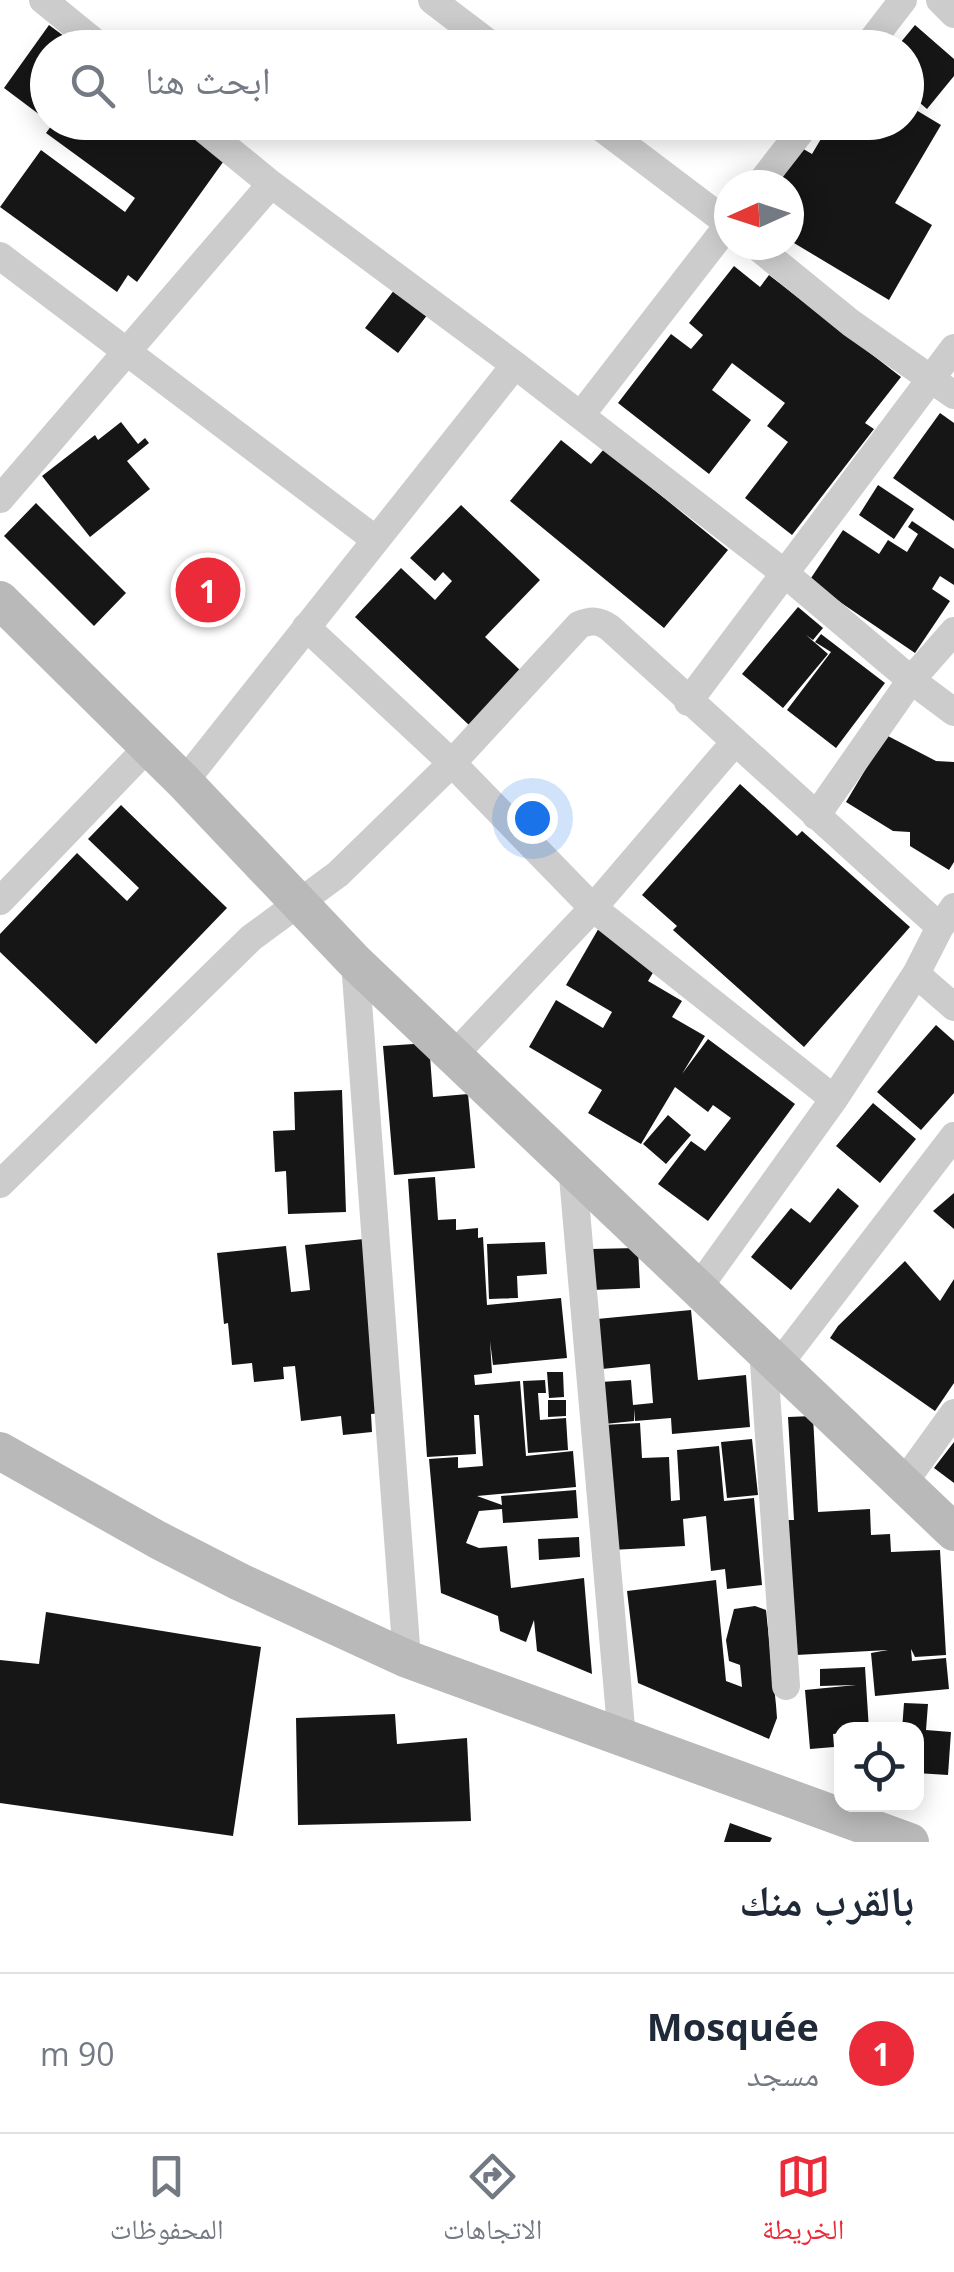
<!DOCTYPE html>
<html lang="ar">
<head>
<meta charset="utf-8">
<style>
  :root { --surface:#fff; --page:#f6f6f7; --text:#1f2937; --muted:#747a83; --line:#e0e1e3; --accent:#eb2b39 }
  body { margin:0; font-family:"Open Sans","Noto Naskh Arabic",sans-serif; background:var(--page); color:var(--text); direction:rtl }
  .controls { position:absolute; right:30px; bottom:30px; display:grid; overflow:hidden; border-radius:20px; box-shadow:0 5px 25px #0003 }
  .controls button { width:90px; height:90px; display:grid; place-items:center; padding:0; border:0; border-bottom:2px solid var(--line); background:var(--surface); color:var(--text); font:50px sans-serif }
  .compass { position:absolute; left:714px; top:170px; width:90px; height:90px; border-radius:50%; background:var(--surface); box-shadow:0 5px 25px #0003; rotate:267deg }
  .you { position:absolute; left:532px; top:818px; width:35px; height:35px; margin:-25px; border:8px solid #fff; border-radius:50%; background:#1a73e8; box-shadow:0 0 0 15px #1a73e833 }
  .badge { display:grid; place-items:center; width:65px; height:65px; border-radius:50%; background:var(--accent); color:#fff; font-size:32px; font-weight:700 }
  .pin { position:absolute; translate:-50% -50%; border:5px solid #fff; box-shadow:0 2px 10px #0006 }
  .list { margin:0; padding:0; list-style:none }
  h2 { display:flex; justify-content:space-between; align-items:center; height:130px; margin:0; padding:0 40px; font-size:42px }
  h2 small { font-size:32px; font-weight:400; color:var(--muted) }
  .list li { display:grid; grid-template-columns:65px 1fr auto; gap:30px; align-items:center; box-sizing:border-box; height:160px; padding:0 40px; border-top:2px solid var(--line) }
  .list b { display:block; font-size:38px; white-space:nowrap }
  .list p { margin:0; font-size:32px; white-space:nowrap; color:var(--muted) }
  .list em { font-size:32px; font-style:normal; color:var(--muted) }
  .icon { flex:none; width:55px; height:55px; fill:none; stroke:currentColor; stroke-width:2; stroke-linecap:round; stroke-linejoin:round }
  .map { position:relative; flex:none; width:954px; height:1842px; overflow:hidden; direction:ltr }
  .search { position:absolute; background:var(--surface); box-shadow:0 5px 25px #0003; left:30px; right:30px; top:30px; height:110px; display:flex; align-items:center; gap:25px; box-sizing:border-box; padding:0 35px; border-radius:55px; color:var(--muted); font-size:38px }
  .sheet { height:290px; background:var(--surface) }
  nav { display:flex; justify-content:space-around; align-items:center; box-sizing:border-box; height:140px; border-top:2px solid var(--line); background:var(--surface); font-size:28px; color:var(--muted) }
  nav a { display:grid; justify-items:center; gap:5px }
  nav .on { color:var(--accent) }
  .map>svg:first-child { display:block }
  .building { fill:#161616 }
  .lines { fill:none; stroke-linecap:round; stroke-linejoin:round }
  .street { stroke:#ccc; stroke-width:28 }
  .secondary { stroke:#b9b9b9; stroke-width:38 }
</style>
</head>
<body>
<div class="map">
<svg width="954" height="1842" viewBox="0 0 954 1842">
  <rect width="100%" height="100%" fill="#fff"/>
  <!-- building -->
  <path class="building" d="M49 25 80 48H48V113L44 118 4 88Z
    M915 25 954 59V76L927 109 906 91V48H896Z
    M906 104 941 125 895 203 932 225 889 300 789 240V185H778L800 147 812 154 831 122H906Z
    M54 122H192L231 151 137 282 128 275 117 292 0 207 41 150 125 212 135 198 46 133Z
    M734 266 760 287 769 275 901 377 865 423 874 429 792 535 745 498 788 442 767 426 785 403 732 363 712 390 751 420 709 474 618 403 671 334 691 349 703 335 689 323Z
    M395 289 428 314 398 353 365 328Z
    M940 413 954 423V521L893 478Z
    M121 422 138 444 145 438 149 443 127 461 150 489 90 537 42 476 95 435 98 440Z
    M561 440 591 464 604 449 728 550 664 628 510 501Z
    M878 485 914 509 894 539 859 515Z
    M36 503 126 593 94 626 4 536Z
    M461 505 540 580 485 637 522 672 470 726 355 617 401 568 435 600 452 581 443 572 435 581 410 558Z
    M912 521 954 549V585L940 576 932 589 950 601 915 653 809 581 843 530 879 554 888 540 907 552 918 534 908 527Z
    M798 607 823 628 813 640 806 635 828 654 783 708 742 674Z
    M821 634 885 683 836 748 787 710 831 652 815 642Z
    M886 735 936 761 954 762V862L949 870 910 846V832L893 831 846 802Z
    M740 784 797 836 802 831 910 927 804 1047 673 930 677 926 642 895Z
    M121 805 227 908 96 1044 0 952V934L77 853 127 901 139 888 88 839Z
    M600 926 660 961 648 981 682 1001 672 1017 705 1036 682 1074 708 1039 795 1104 708 1221 658 1184 691 1141 705 1151 731 1118 713 1105 708 1112 675 1087 641 1144 588 1113 602 1090 529 1047 556 1000 603 1028 612 1012 566 985Z
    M936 1025 954 1041V1093L921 1130 877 1092Z
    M429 1043 433 1097 468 1094 475 1168 394 1175 383 1046Z
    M342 1090 346 1212 288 1214 286 1171 275 1172 273 1131 295 1130 294 1092Z
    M873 1103 916 1139 880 1183 836 1146Z
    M668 1115 691 1135 666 1164 643 1144Z
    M435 1177 438 1220 456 1219V1230L478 1228V1238L483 1237 487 1305 561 1298 567 1358 493 1365 490 1341 492 1373 474 1375 475 1385 520 1381 526 1456 573 1451 576 1487 477 1496 502 1505 501 1496 576 1490 578 1518 503 1523 502 1509 479 1511 466 1543 479 1548 507 1546 511 1588 584 1578 592 1674 537 1651 534 1620 526 1642 500 1631 498 1616 441 1593 429 1459 458 1457V1468L483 1466 479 1415H474L476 1454 427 1457 408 1179Z
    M838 1188 859 1206 791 1290 751 1257 791 1208 810 1223Z
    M954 1193V1229L933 1211Z
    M364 1239 382 1413 371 1414 372 1432 343 1435 341 1416 301 1421 295 1366 283 1367 284 1379 254 1382 252 1363 232 1365 228 1323 224 1324 217 1253 286 1246 291 1292 310 1290 305 1245Z
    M545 1242 547 1274 517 1276 518 1298 489 1299 487 1244Z
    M638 1248 640 1288 593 1290 591 1249Z
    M905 1261 940 1301 954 1279V1383L935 1411 830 1338 838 1326Z
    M691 1310 698 1380 746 1375 750 1427 672 1434 671 1418 635 1421 634 1409V1421L605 1424 601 1382 631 1380 633 1405 653 1403 650 1364 602 1369 597 1319Z
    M547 1372H563L564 1397 549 1398Z
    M545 1380 546 1393H538L540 1420 566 1418 568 1450 528 1453 523 1381Z
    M548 1400H566V1416L548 1417Z
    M813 1416 818 1512 870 1509 871 1535 890 1534 891 1552 940 1550 946 1655 915 1657 911 1649 912 1661 946 1658 949 1689 875 1696 871 1653 888 1650 796 1655 787 1520H794L788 1417Z
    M640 1423 642 1458 669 1457 671 1501 680 1500 677 1450 719 1446 724 1501 754 1498 762 1585 727 1589 725 1569 711 1571 706 1516 683 1519 685 1546 612 1550 603 1425Z
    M752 1439 758 1495 727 1498 721 1442Z
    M954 1442V1483L934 1468Z
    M579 1537 580 1557 539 1560 538 1539Z
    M716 1580 726 1681 742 1687 740 1665 729 1661 726 1640 734 1609 755 1606 766 1610 776 1705 777 1718 769 1739 638 1683 627 1591Z
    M46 1612 261 1647 233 1836 0 1803V1660L39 1664Z
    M865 1667 869 1730H842V1733L833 1734 834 1747 810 1749 805 1690 856 1685 820 1686V1669Z
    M904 1703 928 1704 926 1730 951 1732 948 1775 916 1773V1730H902Z
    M395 1714 397 1744 467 1738 471 1821 298 1825 296 1718Z
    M730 1823 772 1838 770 1842H724Z"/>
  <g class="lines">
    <!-- street -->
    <path class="street" d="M43 0 102 48
      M432 0 495 48
      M940 0 954 14
      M866 48 903 0
      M195 122 271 184 515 365 783 572 911 680 954 712
      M759 185 808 122
      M755 245 851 323 954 395
      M0 256 376 540
      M581 415 729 224 594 122
      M0 499 271 184
      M306 627 452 763 593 908 834 1099
      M688 702 954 348
      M184 782 515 365
      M816 816 911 680 954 631
      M0 901 148 747
      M355 962 407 1659
      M916 974 954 1007
      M455 1054 593 908 734 743
      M572 1165 622 1739
      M0 1184 251 938 338 874 452 763 579 625C591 620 599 620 610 628L940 927
      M699 1287 834 1099 916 974 940 927 954 907
      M763 1348 786 1686
      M779 1364 954 1136
      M902 1485 954 1413"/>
    <!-- secondary -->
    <path class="secondary" d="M0 600 184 782 355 962 954 1532
      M0 1451 158 1540 240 1582 407 1659 910 1842"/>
  </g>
</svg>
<div class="controls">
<button><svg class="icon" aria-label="locate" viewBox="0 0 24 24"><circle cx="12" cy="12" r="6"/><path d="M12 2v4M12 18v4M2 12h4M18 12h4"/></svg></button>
</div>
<svg class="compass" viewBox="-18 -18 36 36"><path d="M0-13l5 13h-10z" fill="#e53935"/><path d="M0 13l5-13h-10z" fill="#747a83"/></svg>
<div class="you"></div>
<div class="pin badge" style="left:208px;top:590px">1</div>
<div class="search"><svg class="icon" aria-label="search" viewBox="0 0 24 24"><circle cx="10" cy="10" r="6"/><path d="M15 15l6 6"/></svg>ابحث هنا</div>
</div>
<section class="sheet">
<h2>بالقرب منك<small></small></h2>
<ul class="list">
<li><span class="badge">1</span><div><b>Mosquée</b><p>مسجد</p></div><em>90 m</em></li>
</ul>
</section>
<nav>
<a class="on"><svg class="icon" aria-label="map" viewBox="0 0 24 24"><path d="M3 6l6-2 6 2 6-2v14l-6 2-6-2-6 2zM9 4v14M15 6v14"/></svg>الخريطة</a>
<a><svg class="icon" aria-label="directions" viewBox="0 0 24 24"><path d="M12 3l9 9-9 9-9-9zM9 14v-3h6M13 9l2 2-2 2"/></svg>الاتجاهات</a>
<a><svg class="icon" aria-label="saved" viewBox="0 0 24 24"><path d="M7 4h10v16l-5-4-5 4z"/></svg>المحفوظات</a>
</nav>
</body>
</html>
